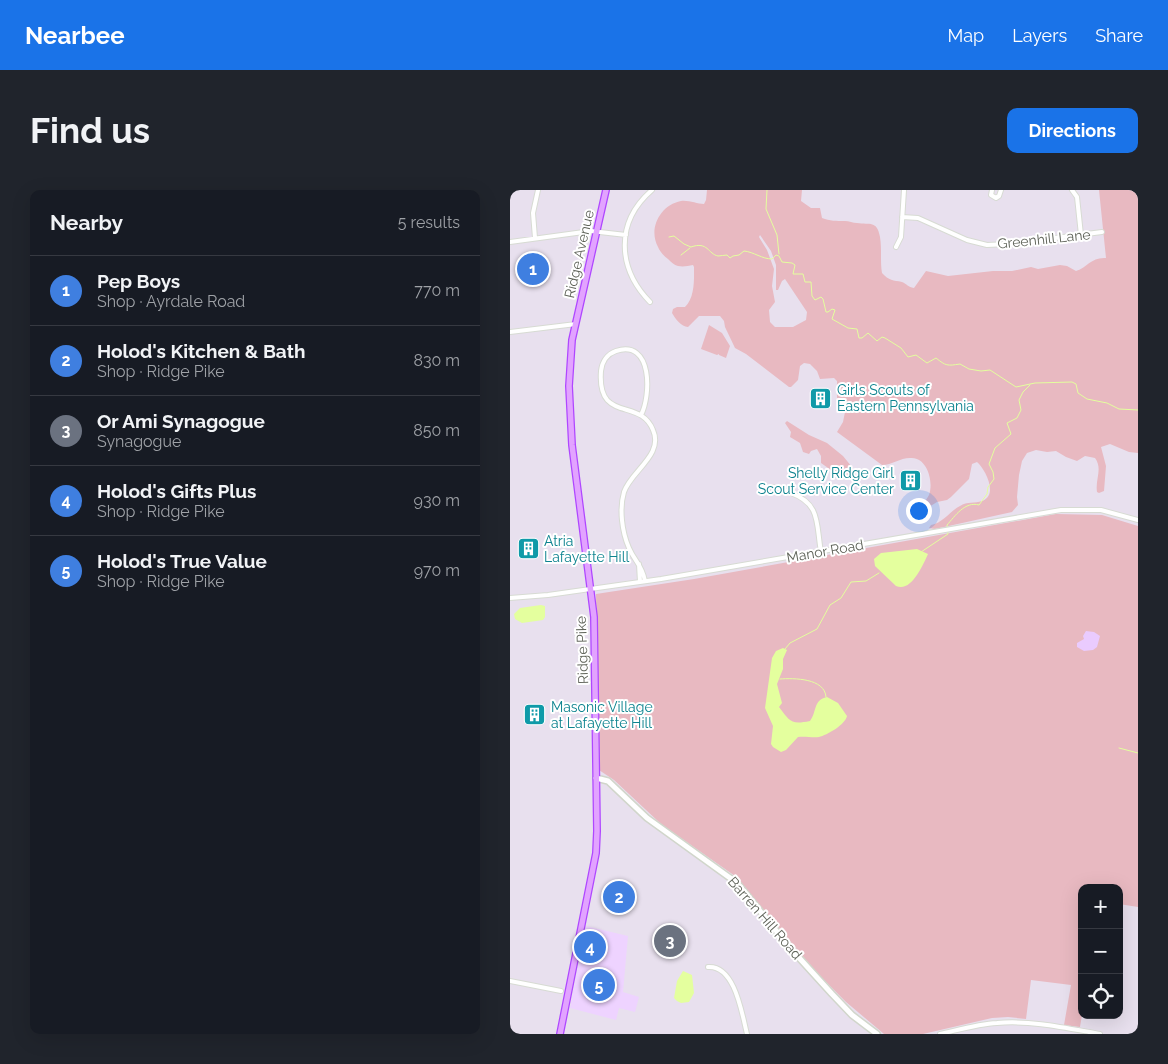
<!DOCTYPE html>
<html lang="en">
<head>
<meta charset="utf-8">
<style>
  :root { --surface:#171b24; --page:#20242c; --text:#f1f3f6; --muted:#9ea1a6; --line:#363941; --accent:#1a73e8 }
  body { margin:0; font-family:Raleway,sans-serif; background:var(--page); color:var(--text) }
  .controls { position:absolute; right:15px; bottom:15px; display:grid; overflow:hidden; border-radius:10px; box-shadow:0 5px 20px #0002 }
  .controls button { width:45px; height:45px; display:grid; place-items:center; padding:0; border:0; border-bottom:1px solid var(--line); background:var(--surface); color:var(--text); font:25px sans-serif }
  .you { position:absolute; left:408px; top:320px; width:18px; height:18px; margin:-12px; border:4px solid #fff; border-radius:50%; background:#1a73e8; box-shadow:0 0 0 8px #1a73e833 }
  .badge { display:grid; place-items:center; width:32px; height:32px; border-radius:50%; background:var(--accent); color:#fff; font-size:16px; font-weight:700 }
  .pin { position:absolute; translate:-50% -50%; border:2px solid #fff; box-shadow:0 1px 5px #0006 }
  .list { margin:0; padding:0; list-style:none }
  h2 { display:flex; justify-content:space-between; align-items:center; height:65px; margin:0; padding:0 20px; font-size:21px }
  h2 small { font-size:16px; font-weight:400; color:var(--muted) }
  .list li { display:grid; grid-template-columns:32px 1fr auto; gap:15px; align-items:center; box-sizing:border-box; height:70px; padding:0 20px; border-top:1px solid var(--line) }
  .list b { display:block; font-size:19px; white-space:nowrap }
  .list p { margin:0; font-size:16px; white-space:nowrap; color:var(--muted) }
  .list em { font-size:16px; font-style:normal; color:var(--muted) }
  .icon { flex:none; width:28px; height:28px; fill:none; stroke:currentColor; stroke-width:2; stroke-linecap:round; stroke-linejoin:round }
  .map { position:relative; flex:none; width:628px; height:844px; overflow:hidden; border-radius:10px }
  header { display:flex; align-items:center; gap:30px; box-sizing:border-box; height:70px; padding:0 25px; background:var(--accent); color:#fff }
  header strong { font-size:24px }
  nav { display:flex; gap:28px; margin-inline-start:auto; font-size:18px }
  .intro { display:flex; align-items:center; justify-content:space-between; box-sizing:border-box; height:120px; padding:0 30px }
  h1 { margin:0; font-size:35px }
  .button { padding:12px 22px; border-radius:10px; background:var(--accent); color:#fff; font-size:18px; font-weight:700 }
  main { display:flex; gap:30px; padding:0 30px }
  aside { flex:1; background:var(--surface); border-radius:10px; box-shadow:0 5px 20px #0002 }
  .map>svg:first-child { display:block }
  .commercial { fill:#eed3ff }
  .green { fill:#e8b9c1; fill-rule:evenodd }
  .sand { fill:#eacbfe }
  .water { fill:#e4ff9e }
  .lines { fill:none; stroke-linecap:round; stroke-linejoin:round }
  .stream { stroke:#e4ff9e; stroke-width:1 }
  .street-casing { stroke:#d7dbd3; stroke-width:6 }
  .secondary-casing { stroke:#d1d6cb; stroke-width:8 }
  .primary-casing { stroke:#af47ff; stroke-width:8 }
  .street { stroke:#fff; stroke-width:4 }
  .secondary { stroke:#fff; stroke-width:5 }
  .primary { stroke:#e2a3ff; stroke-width:5.5 }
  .labels { text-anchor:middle; stroke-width:4; stroke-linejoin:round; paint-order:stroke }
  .street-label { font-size:14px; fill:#5f6359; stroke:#fff }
  .culture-label { font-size:14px; fill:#0d838f; stroke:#fff; text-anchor:start }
</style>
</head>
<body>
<header>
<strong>Nearbee</strong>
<nav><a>Map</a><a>Layers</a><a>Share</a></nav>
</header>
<div class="intro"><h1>Find us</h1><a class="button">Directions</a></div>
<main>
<aside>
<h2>Nearby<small>5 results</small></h2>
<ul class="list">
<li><span class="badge" style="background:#3f7fe0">1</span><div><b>Pep Boys</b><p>Shop · Ayrdale Road</p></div><em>770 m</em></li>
<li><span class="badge" style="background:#3f7fe0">2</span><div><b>Holod's Kitchen &amp; Bath</b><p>Shop · Ridge Pike</p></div><em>830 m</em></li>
<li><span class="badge" style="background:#6b7280">3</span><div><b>Or Ami Synagogue</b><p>Synagogue</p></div><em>850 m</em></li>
<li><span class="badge" style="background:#3f7fe0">4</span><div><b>Holod's Gifts Plus</b><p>Shop · Ridge Pike</p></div><em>930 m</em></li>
<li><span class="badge" style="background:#3f7fe0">5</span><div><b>Holod's True Value</b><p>Shop · Ridge Pike</p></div><em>970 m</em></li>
</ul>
</aside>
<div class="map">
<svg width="628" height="844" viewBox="0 0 628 844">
  <rect width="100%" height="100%" fill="#e8e0ee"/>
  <!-- commercial -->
  <path class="commercial" d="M76 736 118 746 113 802 129 807 125 822 109 818 106 830 60 818Z"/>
  <!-- green -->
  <path class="green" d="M197 0H292L291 11 301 18H310L312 28C320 31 326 31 335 31 339 31 343 33 347 33 360 35 367 30 370 47 372 59 370 72 372 83 379 91 383 90 392 92 397 94 398 97 404 98L416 81 438 86 483 81H502L521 77 528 79 550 75 557 76 566 81C578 77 581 67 596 68L589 0H628V263L619 262 600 254 591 257 596 276 594 301 589 303 587 302C585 289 593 279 585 268L575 266 567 271 556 267 546 261 537 262 526 260 517 263 512 271 509 285 507 307 508 315 502 322 425 339 419 338 421 335C433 333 440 321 450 316 457 311 465 314 472 311 489 305 475 279 467 272L462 274 459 289 441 307 437 310 427 312 414 320 412 315C414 312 417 309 419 305 424 292 417 266 400 268 390 268 382 275 372 275L327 242 333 232 335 222 327 208V191L324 188 310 189 307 181 300 174 294 173 290 176 288 190 281 197H279L236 164 225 158 215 137 214 131 210 126H189L178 137C171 136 166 130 162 123L163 119 167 117H175C185 107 184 90 184 77L183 75C178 76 173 77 168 76 164 75 161 72 158 69 154 66 150 62 148 57 138 39 150 15 171 11 179 10 187 14 194 14L196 10ZM250 45 261 61 266 75V100H268L272 91 275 89 297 122 296 130 283 137H265L260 132 259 120 265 112 262 96 264 79 257 60 249 47Z
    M199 135 212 143 220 156 216 168 209 165V164L207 165 191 159Z
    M277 231 299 245 317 253 333 266 342 277 341 287 338 289 328 285 311 273V266L307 259 301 261 299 264 293 262 290 253 280 247 281 242 275 233Z
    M546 324 592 325 628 336V717L609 714V698H572V825L570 837 554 835 561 795 521 790 516 829 498 827 482 828 413 844H374L336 812 307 783 225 686 151 634 104 590 89 580 86 404 184 389Z"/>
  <!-- sand -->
  <path class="sand" d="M576 441 584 442 590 446 587 457 583 460 574 461 567 457V453L574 449 573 446Z"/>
  <!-- water -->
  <path class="water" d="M407 359 418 364C413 375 401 403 386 396L365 376 364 369 371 363Z
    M31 415 35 416V427L33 430 12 433 5 429 4 424 10 418Z
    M273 458 277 460 273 469V479L267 494 272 513 269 517C280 531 280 535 300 531 307 522 303 510 317 507L328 513 337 526C335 535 317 545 309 547 303 548 295 546 288 547L276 560 271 562 263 557 261 554 263 536 255 518 262 468 266 461Z
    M173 781 182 785 184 803 179 812 171 813 167 811 164 808 167 791Z"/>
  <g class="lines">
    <!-- stream -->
    <path class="stream" d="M257 0 256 19 267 45 269 64
      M159 47 164 46 174 54 181 57C198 51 198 64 208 66 211 66 214 65 217 65L220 68 223 66 229 65 234 61C244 62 252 69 262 69L266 65 269 66 272 72 282 73 285 75 283 84H293L295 92H301L302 106 305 110 311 107 313 109 316 122H318L322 119 325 120 322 129 338 138 347 139 349 148H352L358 143 367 151 372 147 375 148 391 158 398 167 406 165 417 173 426 168C436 176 437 176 450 174L459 179 471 181 480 180 506 197 525 193 562 192 566 194 568 203 577 209 597 213 609 219 628 220
      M171 65 180 58
      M411 362 438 344 437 335C445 326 455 311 469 315L477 304 478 297 484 289 483 282 479 274 485 258 501 244 497 233 507 228 511 220 509 210 513 202 520 195
      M275 459 280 453 307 439 320 415 331 408 341 392 356 391 369 383
      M270 489C284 488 315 488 316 507
      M609 558 628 563"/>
    <defs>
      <path id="street" d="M482 0 481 5 486 8 489 6 491 0
        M562 0 567 7 571 45
        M392 27 408 28 457 50 477 55 498 54 592 42
        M25 48 23 23 28 0
        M0 52 81 41 116 45
        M386 57 391 47 394 0
        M140 112C107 78 105 32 142 0
        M0 142 66 134
        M131 225C141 206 143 149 106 161 97 164 92 172 91 181 87 234 130 207 143 240 154 265 121 281 114 302 109 319 112 342 119 358 125 372 132 375 135 391
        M262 297C269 298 275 300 281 303 311 314 306 334 311 362
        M129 374 130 392
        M0 408 38 405 151 389 551 320H591L628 330
        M198 777C225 775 232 824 237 844
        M0 791 51 801
        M430 844C448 840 468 834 487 833 521 830 556 838 590 844"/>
      <path id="secondary" d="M86 588 98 591 137 628 227 693 282 760 322 804 342 825 367 844"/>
      <path id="primary" d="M50 844 86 663 87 641 84 427 62 255 59 196 62 150 96 0"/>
    </defs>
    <!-- street casing -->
    <use href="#street" class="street-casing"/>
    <!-- secondary casing -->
    <use href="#secondary" class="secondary-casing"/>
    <!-- primary casing -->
    <use href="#primary" class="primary-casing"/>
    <!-- street -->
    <use href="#street" class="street"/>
    <!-- secondary -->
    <use href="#secondary" class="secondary"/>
    <!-- primary -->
    <use href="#primary" class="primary"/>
  </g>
  <!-- icons -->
  <defs>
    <symbol id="building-square" viewBox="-11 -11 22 22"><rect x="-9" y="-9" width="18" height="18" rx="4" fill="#0f9aa8" stroke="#fff"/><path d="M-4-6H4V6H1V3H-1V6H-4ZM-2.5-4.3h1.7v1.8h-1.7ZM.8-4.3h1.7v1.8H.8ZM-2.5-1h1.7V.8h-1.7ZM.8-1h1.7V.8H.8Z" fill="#fff"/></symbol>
  </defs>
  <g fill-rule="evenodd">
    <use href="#building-square" x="298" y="196" width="25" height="25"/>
    <use href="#building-square" x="388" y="278" width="25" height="25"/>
    <use href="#building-square" x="6" y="346" width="25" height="25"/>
    <use href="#building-square" x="12" y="512" width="25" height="25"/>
  </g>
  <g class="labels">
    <!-- street labels -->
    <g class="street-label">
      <text transform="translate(534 49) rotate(-6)" y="5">Greenhill Lane</text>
      <text transform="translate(69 64) rotate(-77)" y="5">Ridge Avenue</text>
      <text transform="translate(315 361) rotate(-10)" y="5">Manor Road</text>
      <text transform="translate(72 460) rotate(-92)" y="5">Ridge Pike</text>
      <text transform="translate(255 728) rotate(49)" y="5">Barren Hill Road</text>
    </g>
    <!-- culture labels -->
    <g class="culture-label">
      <text x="327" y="205">Girls Scouts of<tspan x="327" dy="16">Eastern Pennsylvania</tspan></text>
      <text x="384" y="288" text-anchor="end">Shelly Ridge Girl<tspan x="384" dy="16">Scout Service Center</tspan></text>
      <text x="34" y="356">Atria<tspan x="34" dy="16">Lafayette Hill</tspan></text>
      <text x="41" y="522">Masonic Village<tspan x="41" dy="16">at Lafayette Hill</tspan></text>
    </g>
  </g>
</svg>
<div class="controls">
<button>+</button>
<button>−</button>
<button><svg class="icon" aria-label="locate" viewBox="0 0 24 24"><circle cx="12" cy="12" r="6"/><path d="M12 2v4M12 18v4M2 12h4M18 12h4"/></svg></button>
</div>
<div class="you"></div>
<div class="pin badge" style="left:23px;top:79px;background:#3f7fe0">1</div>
<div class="pin badge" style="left:109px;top:707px;background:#3f7fe0">2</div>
<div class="pin badge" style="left:160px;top:751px;background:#6b7280">3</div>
<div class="pin badge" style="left:80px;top:757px;background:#3f7fe0">4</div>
<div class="pin badge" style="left:89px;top:795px;background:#3f7fe0">5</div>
</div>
</main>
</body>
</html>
